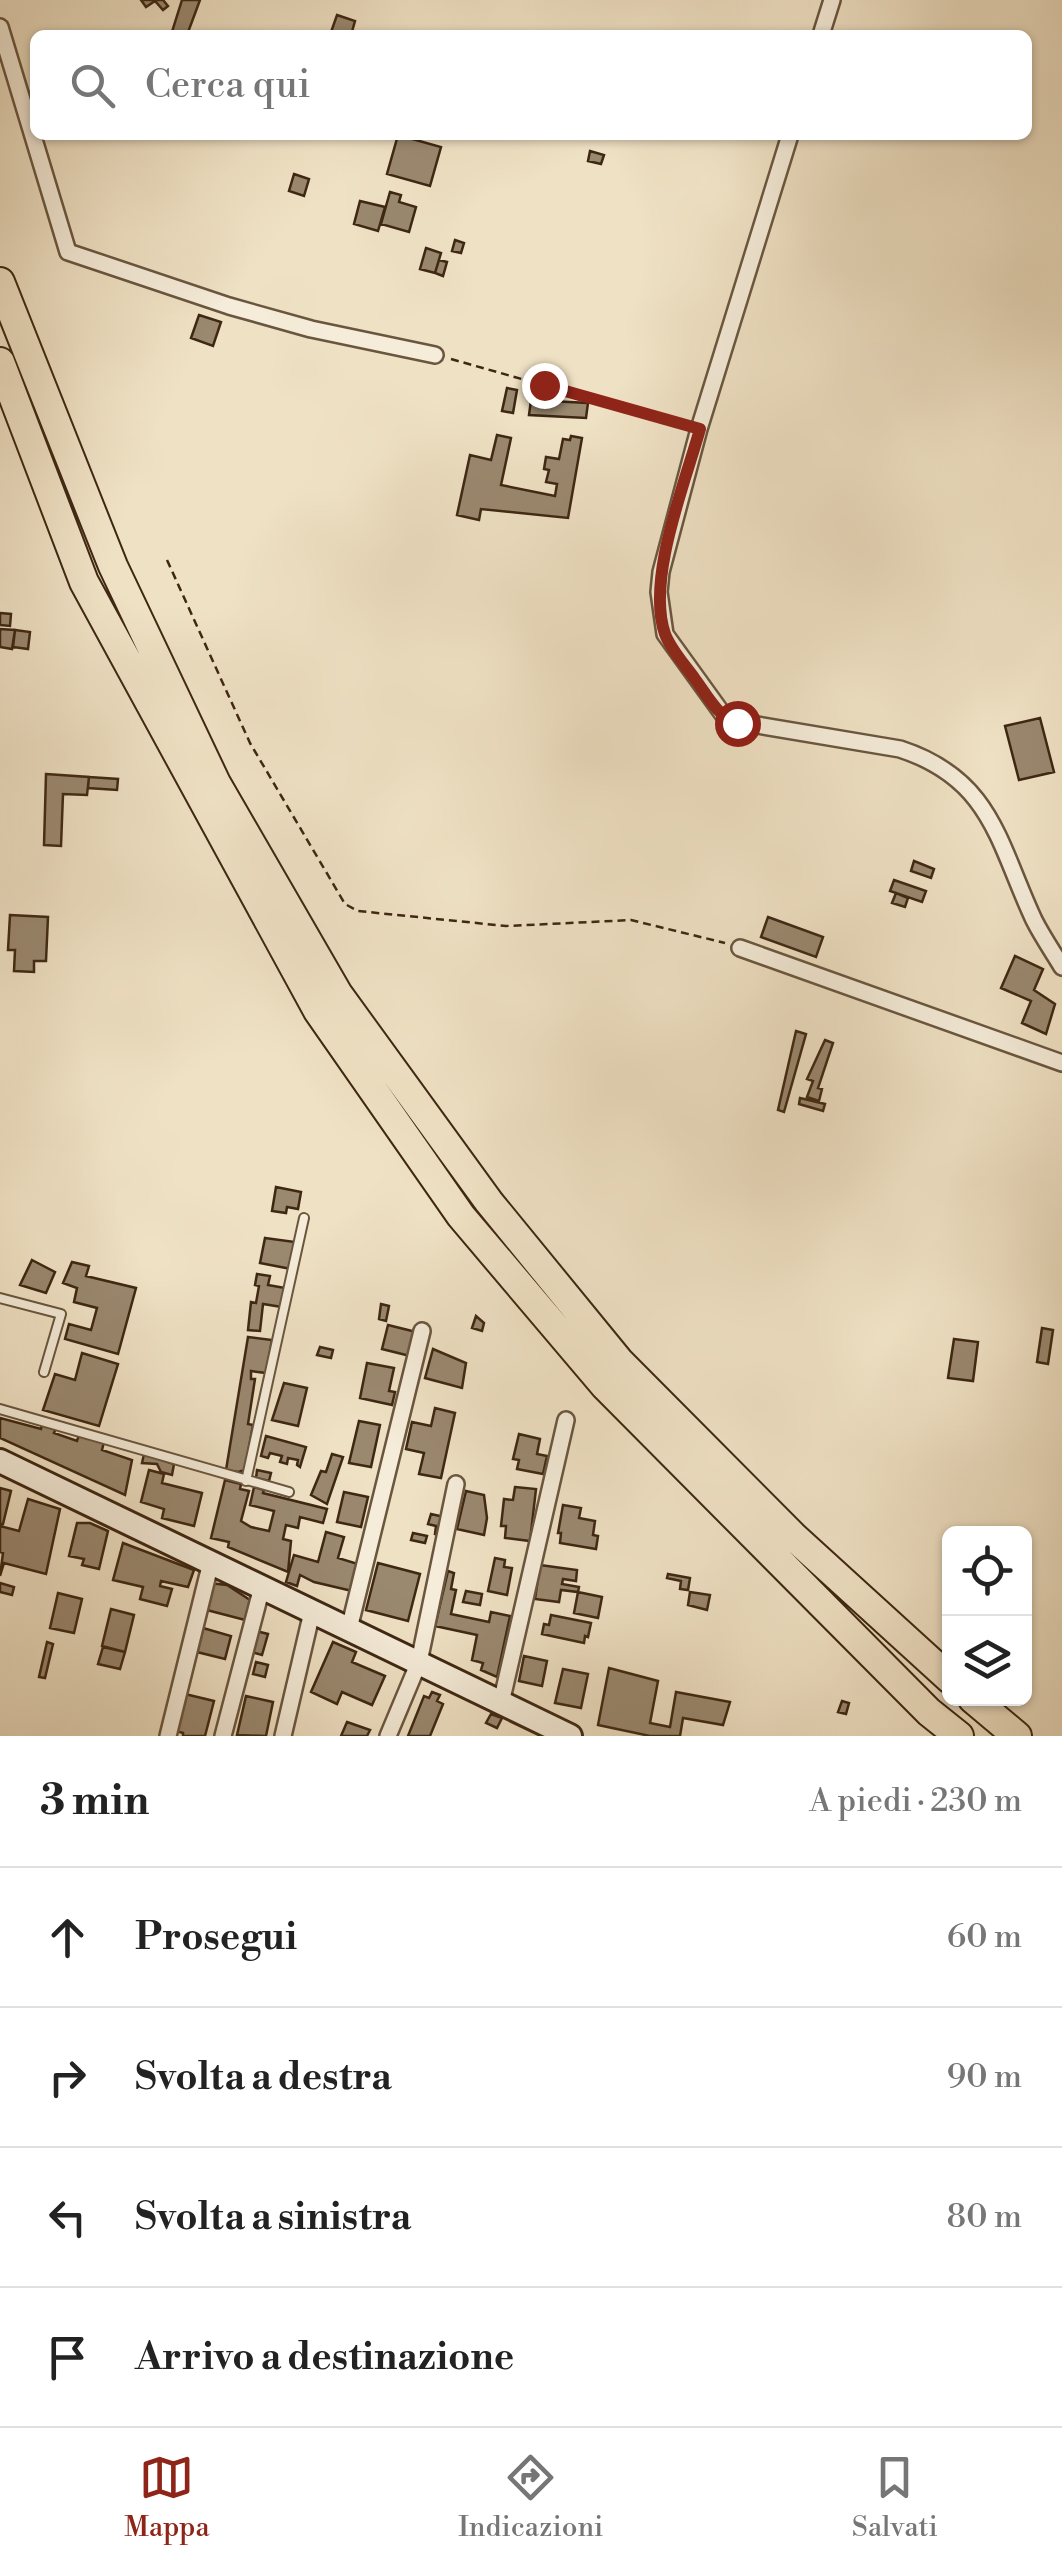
<!DOCTYPE html>
<html lang="it">
<head>
<meta charset="utf-8">
<style>
  :root { --surface:#fff; --page:#f2f2f2; --text:#222; --muted:#767676; --line:#e0e0e0; --accent:#8f2418 }
  body { margin:0; font-family:"Libre Bodoni",serif; background:var(--page); color:var(--text) }
  .controls { position:absolute; right:30px; bottom:30px; display:grid; overflow:hidden; border-radius:15px; box-shadow:0 2px 8px #0004 }
  .controls button { width:90px; height:90px; display:grid; place-items:center; padding:0; border:0; border-bottom:2px solid var(--line); background:var(--surface); color:var(--text); font:50px sans-serif }
  .stop { position:absolute; width:30px; height:30px; margin:-22px; border:8px solid #8f2418; border-radius:50%; background:#fff }
  .stop.end { background:#8f2418; border-color:#fff; box-shadow:0 2px 10px #0008 }
  .list { margin:0; padding:0; list-style:none }
  h2 { display:flex; justify-content:space-between; align-items:center; height:130px; margin:0; padding:0 40px; font-size:42px }
  h2 small { font-size:32px; font-weight:400; color:var(--muted) }
  .list li { display:grid; grid-template-columns:65px 1fr auto; gap:30px; align-items:center; box-sizing:border-box; height:140px; padding:0 40px; border-top:2px solid var(--line) }
  .list b { display:block; font-size:38px; white-space:nowrap }
  .list em { font-size:32px; font-style:normal; color:var(--muted) }
  .icon { flex:none; width:55px; height:55px; fill:none; stroke:currentColor; stroke-width:2; stroke-linecap:round; stroke-linejoin:round }
  .map { position:relative; flex:none; width:1062px; height:1736px; overflow:hidden }
  .search { position:absolute; background:var(--surface); box-shadow:0 2px 8px #0004; left:30px; right:30px; top:30px; height:110px; display:flex; align-items:center; gap:25px; box-sizing:border-box; padding:0 35px; border-radius:15px; color:var(--muted); font-size:38px }
  .sheet { height:690px; background:var(--surface) }
  nav { display:flex; justify-content:space-around; align-items:center; box-sizing:border-box; height:140px; border-top:2px solid var(--line); background:var(--surface); font-size:28px; color:var(--muted) }
  nav a { display:grid; justify-items:center; gap:5px }
  nav .on { color:var(--accent) }
  .map>svg:first-child { display:block }
  .building { fill:#9a886f; stroke:#3e2713; stroke-width:2.5 }
  .lines { fill:none; stroke-linecap:round; stroke-linejoin:round }
  .lane-casing { stroke:#6a563f; stroke-width:12 }
  .street-casing { stroke:#6a563f; stroke-width:20 }
  .secondary-casing { stroke:#3e2713; stroke-width:28 }
  .highway-casing { stroke:#3e2713; stroke-width:32 }
  .path { stroke:#3e2713; stroke-width:2.5; stroke-dasharray:8 5; stroke-linecap:butt }
  .lane { stroke:#f5ecd9; stroke-width:8 }
  .street { stroke:#f5ecd9; stroke-width:15 }
  .secondary { stroke:#f5ecd9; stroke-width:22 }
  .highway { stroke:#efe1c4; stroke-width:28 }
  .route { stroke:#8f2418; stroke-width:12 }
</style>
</head>
<body>
<div class="map">
<svg width="1062" height="1736" viewBox="0 0 1062 1736">
  <rect width="100%" height="100%" fill="#efe1c4"/>
  <filter id="stains"><feTurbulence type="fractalNoise" baseFrequency=".002" numOctaves="4"/><feColorMatrix values="0 0 0 0 .2 0 0 0 0 .09 0 0 0 0 .02 0 0 0 .5 -.17"/></filter>
  <radialGradient id="worn" r=".72"><stop offset=".6" stop-color="#630" stop-opacity="0"/><stop offset="1" stop-color="#630" stop-opacity=".3"/></radialGradient>
  <!-- building -->
  <path class="building" d="M141 0H163L168 6 163 10 155 1 146 7Z
    M182 0H200L187 35H171Z
    M337 15 355 21 351 35H330Z
    M398 135 441 147 430 186 387 174Z
    M590 151 604 155 601 164 588 161Z
    M294 174 309 179 304 196 289 191Z
    M390 192 401 195 399 202 416 207 409 232 381 224Z
    M360 201 385 207 378 231 354 224Z
    M455 240 464 243 461 253 452 251Z
    M426 248 441 253 435 273 420 269Z
    M439 260 447 262 443 276 435 273Z
    M199 315 221 322 213 346 191 338Z
    M507 388 517 390 513 413 502 411Z
    M531 400 588 403 586 418 529 415Z
    M497 435 511 438 501 485 555 496 557 484 546 482 549 470 544 469 546 457 559 459 563 439 570 440 571 436 582 438 568 518 481 509 479 520 457 515 470 455 491 460Z
    M0 613 11 614 10 626 0 625Z
    M0 629 15 630 12 649 0 647Z
    M15 630 30 632 28 649 13 647Z
    M1040 718 1054 772 1019 780 1005 726Z
    M46 774 89 777 87 795 63 794 61 846 44 845Z
    M89 777 118 779 117 790 88 788Z
    M914 861 934 869 931 878 911 871Z
    M894 880 926 891 922 902 890 891Z
    M896 893 908 898 905 907 892 903Z
    M10 915 48 917 46 961H34V972L14 971 15 950H8Z
    M768 917 823 937 816 957 761 937Z
    M1015 956 1043 969 1034 990 1055 1004 1046 1034 1022 1023 1031 1001 1001 988Z
    M796 1031 806 1034 784 1112 778 1110Z
    M825 1040 833 1043 818 1088 822 1089 819 1101 807 1097 813 1081 807 1079Z
    M800 1098 825 1104 823 1111 799 1104Z
    M276 1187 301 1192 298 1209 287 1207 286 1213 272 1211Z
    M265 1238 295 1242 291 1269 260 1263Z
    M32 1260 55 1272 46 1293 20 1285Z
    M72 1262 89 1266 86 1276 136 1288 118 1354 65 1339 69 1324 91 1330 97 1308 74 1302 77 1288 63 1283Z
    M257 1274 270 1276 268 1285 285 1288 282 1307 263 1304 260 1331 248 1330 251 1302 256 1303 259 1286 255 1285Z
    M381 1304 389 1306 386 1321 379 1319Z
    M476 1316 484 1323 482 1331 472 1328Z
    M388 1325 416 1332 410 1356 382 1349Z
    M1042 1328 1053 1330 1048 1364 1037 1362Z
    M248 1337 272 1340 266 1373 251 1371V1379H255L248 1424 253 1425 245 1470 238 1472 226 1470Z
    M954 1339 978 1342 973 1381 948 1378Z
    M320 1347 333 1350 331 1358 317 1355Z
    M433 1349 466 1363 462 1388 425 1378Z
    M82 1353 118 1364 99 1426 43 1410 55 1374 75 1380Z
    M367 1363 394 1368 389 1391 395 1392 392 1405 360 1398Z
    M284 1383 307 1388 298 1426 272 1420Z
    M435 1408 455 1413 441 1478 419 1474 424 1453 406 1449 412 1422 431 1426Z
    M0 1418 41 1429 42 1424 56 1428 54 1433 77 1441 79 1435 104 1442 102 1450 132 1460 125 1495 0 1438Z
    M359 1421 380 1425 371 1467 349 1463Z
    M519 1434 540 1439 537 1454 547 1456 543 1474 517 1469 519 1460 513 1459Z
    M266 1436 306 1447 300 1467 297 1465 298 1460 288 1458 287 1464 280 1462 282 1456 270 1453 268 1458 261 1456Z
    M144 1454 174 1464 172 1475 161 1472 157 1464 142 1463Z
    M332 1454 343 1457 327 1504 311 1495 321 1471 326 1472Z
    M149 1470 164 1474 162 1483 202 1493 194 1526 162 1518 164 1509 141 1502Z
    M257 1470 271 1473 269 1481 256 1478Z
    M225 1480 241 1484 240 1489 249 1491 241 1521 251 1527 269 1531 274 1511 250 1505 254 1487 264 1490 263 1493 327 1509 323 1523 300 1517 298 1528 286 1525 283 1539 291 1541 288 1572 228 1547 229 1542 211 1538Z
    M515 1487 536 1489 530 1541 505 1538 506 1526H501L504 1499 513 1500Z
    M0 1488 11 1491 3 1524H0Z
    M466 1491 484 1495 487 1518 484 1535 457 1529Z
    M344 1492 368 1497 361 1527 337 1522Z
    M28 1499 60 1509 46 1574 4 1563 0 1576 3 1553 0 1552V1526L19 1531Z
    M563 1505 581 1508 579 1518 595 1521 593 1535 598 1536 596 1549 560 1543 561 1533H558Z
    M431 1514 444 1517 440 1535 435 1534 436 1526 428 1524Z
    M77 1523H90L108 1531 99 1569 82 1565 84 1559 69 1556Z
    M326 1532 344 1537 338 1558 358 1564 352 1591 314 1582 300 1575 297 1586 286 1582 294 1555 318 1562Z
    M413 1533 427 1536 425 1543 411 1540Z
    M123 1543 194 1570 188 1587 161 1581 160 1586 172 1589 167 1606 140 1599 143 1587 113 1580Z
    M495 1558 505 1560 504 1567 512 1568 507 1595 488 1591Z
    M378 1563 420 1574 408 1621 366 1610Z
    M540 1565 577 1570 576 1581 563 1579 562 1584 579 1587 578 1592 561 1590 559 1602 535 1599Z
    M448 1571 454 1573 451 1589 456 1590 451 1614 489 1622 491 1612 510 1616 497 1677 481 1670 483 1663 472 1660 477 1635 435 1626Z
    M668 1574 690 1578 688 1590 680 1589 681 1581 667 1578Z
    M0 1583 14 1587 12 1595 0 1592Z
    M209 1583 227 1585 250 1600 245 1620 203 1609Z
    M466 1591 482 1594 480 1605 463 1602Z
    M578 1592 602 1597 598 1618 574 1613Z
    M690 1592 710 1595 707 1610 688 1605Z
    M58 1593 82 1599 74 1633 50 1628Z
    M111 1609 134 1615 125 1652 102 1646Z
    M551 1615 591 1623 588 1637 585 1636 584 1643 542 1634 544 1624 549 1625Z
    M203 1628 231 1636 225 1659 197 1652Z
    M256 1631 268 1634 262 1655 251 1652Z
    M47 1642 53 1644 45 1678 39 1677Z
    M333 1642 356 1652 352 1662 385 1676 372 1705 342 1692 337 1704 311 1692Z
    M103 1647 125 1652 120 1669 98 1664Z
    M524 1656 547 1661 542 1686 519 1681Z
    M256 1662 268 1665 265 1677 253 1674Z
    M609 1668 658 1681 650 1723 670 1727 676 1692 730 1702 723 1725 683 1718 680 1736H650L598 1725Z
    M563 1669 588 1674 581 1708 555 1703Z
    M432 1692 440 1695 437 1701 443 1704 430 1736H408L424 1696 429 1698Z
    M185 1694 214 1701 205 1736H183V1733L176 1731Z
    M246 1696 273 1702 266 1736 237 1735Z
    M842 1701 849 1703 846 1714 838 1712Z
    M491 1714 502 1718 497 1728 486 1723Z
    M347 1722 370 1730 367 1736H341Z"/>
  <g class="lines">
    <defs>
      <path id="lane" d="M0 1298 61 1314 44 1372
        M0 1409 289 1492
        M246 1481 304 1218"/>
      <path id="street" d="M0 27 68 252 229 306 311 329 435 355
        M821 35 832 0
        M790 135 699 429 661 572 659 592 665 634 727 720 900 749C992 779 998 843 1034 920 1042 936 1053 952 1062 967
        M740 948 1062 1063
        M349 1629 422 1331
        M501 1703 566 1420
        M168 1736 211 1562
        M223 1736 262 1587
        M283 1736 312 1612
        M388 1736 419 1662 456 1484"/>
      <path id="secondary" d="M0 1461 570 1736"/>
      <path id="highway" d="M0 282 113 566 216 783 338 994 489 1202 619 1361 793 1536 950 1679
        M0 362 84 582 318 1011 461 1216 605 1386 929 1712 959 1736
        M973 1699 1017 1736"/>
    </defs>
    <!-- lane casing -->
    <use href="#lane" class="lane-casing"/>
    <!-- street casing -->
    <use href="#street" class="street-casing"/>
    <!-- secondary casing -->
    <use href="#secondary" class="secondary-casing"/>
    <!-- highway casing -->
    <use href="#highway" class="highway-casing"/>
    <!-- path -->
    <path class="path" d="M451 359 684 425
      M167 560 250 743 345 904 358 911 506 926 631 920 725 943"/>
    <!-- lane -->
    <use href="#lane" class="lane"/>
    <!-- street -->
    <use href="#street" class="street"/>
    <!-- secondary -->
    <use href="#secondary" class="secondary"/>
    <!-- highway -->
    <use href="#highway" class="highway"/>
  </g>
  <g class="lines">
    <!-- route -->
    <path class="route" d="M544 385 700 429C685 483 646 580 665 634 671 650 685 665 695 679 707 695 717 716 737 723"/>
  </g>
  <rect width="100%" height="100%" filter="url(#stains)"/>
  <rect width="100%" height="100%" fill="url(#worn)"/>
</svg>
<div class="controls">
<button><svg class="icon" aria-label="locate" viewBox="0 0 24 24"><circle cx="12" cy="12" r="6"/><path d="M12 2v4M12 18v4M2 12h4M18 12h4"/></svg></button>
<button><svg class="icon" aria-label="layers" viewBox="0 0 24 24"><path d="M12 4l9 5-9 5-9-5zM3 14l9 5 9-5"/></svg></button>
</div>
<div class="stop" style="left:737px;top:723px"></div>
<div class="stop end" style="left:544px;top:385px"></div>
<div class="search"><svg class="icon" aria-label="search" viewBox="0 0 24 24"><circle cx="10" cy="10" r="6"/><path d="M15 15l6 6"/></svg>Cerca qui</div>
</div>
<section class="sheet">
<h2>3 min<small>A piedi · 230 m</small></h2>
<ul class="list">
<li><svg class="icon" aria-label="ahead" viewBox="0 0 24 24"><path d="M12 20V5M6 11l6-6 6 6"/></svg><div><b>Prosegui</b></div><em>60 m</em></li>
<li><svg class="icon" aria-label="right" viewBox="0 0 24 24"><path d="M7 20v-9h11M14 6l5 5-5 5"/></svg><div><b>Svolta a destra</b></div><em>90 m</em></li>
<li><svg class="icon" aria-label="left" viewBox="0 0 24 24"><path d="M17 20v-9H6M10 6l-5 5 5 5"/></svg><div><b>Svolta a sinistra</b></div><em>80 m</em></li>
<li><svg class="icon" aria-label="arrive" viewBox="0 0 24 24"><path d="M6 21V4h12l-3 4 3 4H6"/></svg><div><b>Arrivo a destinazione</b></div></li>
</ul>
</section>
<nav>
<a class="on"><svg class="icon" aria-label="map" viewBox="0 0 24 24"><path d="M3 6l6-2 6 2 6-2v14l-6 2-6-2-6 2zM9 4v14M15 6v14"/></svg>Mappa</a>
<a><svg class="icon" aria-label="directions" viewBox="0 0 24 24"><path d="M12 3l9 9-9 9-9-9zM9 14v-3h6M13 9l2 2-2 2"/></svg>Indicazioni</a>
<a><svg class="icon" aria-label="saved" viewBox="0 0 24 24"><path d="M7 4h10v16l-5-4-5 4z"/></svg>Salvati</a>
</nav>
</body>
</html>
